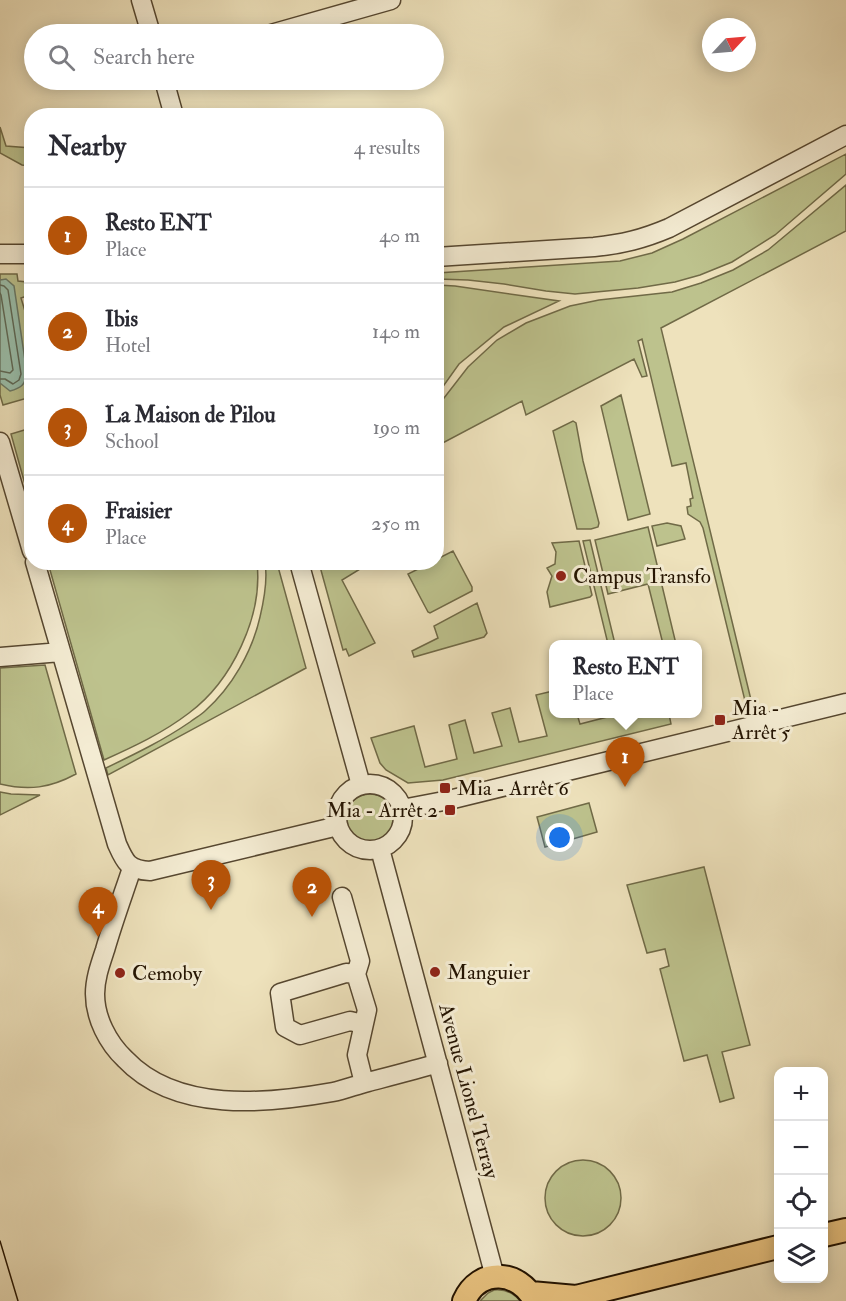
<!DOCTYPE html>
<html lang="en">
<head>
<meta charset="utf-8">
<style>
  :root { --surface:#fff; --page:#f7f7f7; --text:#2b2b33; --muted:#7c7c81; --line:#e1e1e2; --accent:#b45309 }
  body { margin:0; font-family:"IM FELL Double Pica",serif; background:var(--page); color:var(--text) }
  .controls { position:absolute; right:18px; bottom:18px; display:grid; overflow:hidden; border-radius:12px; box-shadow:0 3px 15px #0003 }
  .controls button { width:54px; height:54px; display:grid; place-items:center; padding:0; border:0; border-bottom:2px solid var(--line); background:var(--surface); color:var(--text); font:30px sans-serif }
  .compass { position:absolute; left:702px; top:18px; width:54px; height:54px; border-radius:50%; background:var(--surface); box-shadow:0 3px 15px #0003; rotate:64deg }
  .you { position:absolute; left:560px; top:838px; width:21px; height:21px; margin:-15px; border:4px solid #fff; border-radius:50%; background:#1a73e8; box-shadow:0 0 0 9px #1a73e833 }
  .badge { display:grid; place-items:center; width:39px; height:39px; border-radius:50%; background:var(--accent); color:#fff; font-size:20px; font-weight:700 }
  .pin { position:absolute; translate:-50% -50px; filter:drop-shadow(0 2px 3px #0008) }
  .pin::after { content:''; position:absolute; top:32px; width:21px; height:18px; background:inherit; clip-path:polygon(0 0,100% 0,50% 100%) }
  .popup { position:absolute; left:549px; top:640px; width:153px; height:78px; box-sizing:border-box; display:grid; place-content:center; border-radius:12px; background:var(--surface); filter:drop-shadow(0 2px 4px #0005); font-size:20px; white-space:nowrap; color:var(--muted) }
  .popup b { font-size:22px; color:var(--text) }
  .popup::after { content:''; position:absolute; left:50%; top:100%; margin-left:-12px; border:12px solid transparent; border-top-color:var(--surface) }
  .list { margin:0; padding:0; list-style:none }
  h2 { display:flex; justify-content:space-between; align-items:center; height:78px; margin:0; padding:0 24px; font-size:26px }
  h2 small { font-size:20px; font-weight:400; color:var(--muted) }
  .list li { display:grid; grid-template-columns:39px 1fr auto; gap:18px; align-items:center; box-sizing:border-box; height:96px; padding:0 24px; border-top:2px solid var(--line) }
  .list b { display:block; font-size:22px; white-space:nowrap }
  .list p { margin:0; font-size:20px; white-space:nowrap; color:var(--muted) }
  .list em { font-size:20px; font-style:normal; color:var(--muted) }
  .icon { flex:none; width:33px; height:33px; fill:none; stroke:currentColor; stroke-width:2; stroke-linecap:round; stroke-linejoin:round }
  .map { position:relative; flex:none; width:846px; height:1301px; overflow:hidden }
  .search { position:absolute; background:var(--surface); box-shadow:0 3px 15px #0003; left:24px; top:24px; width:420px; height:66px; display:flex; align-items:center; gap:15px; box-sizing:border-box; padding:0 21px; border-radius:33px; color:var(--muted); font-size:22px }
  .panel { position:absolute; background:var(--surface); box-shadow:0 3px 15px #0003; left:24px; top:108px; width:420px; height:462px; border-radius:24px }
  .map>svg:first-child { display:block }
  .green { fill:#bdc28d; stroke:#706a47; stroke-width:1.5 }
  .water { fill:#9bbfab; stroke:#6b7a67; stroke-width:1.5 }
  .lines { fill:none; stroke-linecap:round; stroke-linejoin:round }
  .shore { stroke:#5f6956; stroke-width:1.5 }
  .minor-casing { stroke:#564730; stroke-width:21 }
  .major-casing { stroke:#231301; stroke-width:26 }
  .minor { stroke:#f4ecd3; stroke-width:18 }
  .major { stroke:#e7c17e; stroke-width:22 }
  .tram { stroke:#231301; stroke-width:1.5 }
  .poi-dot { fill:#8f2418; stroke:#f4ecd3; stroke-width:2 }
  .labels { text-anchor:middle; stroke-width:6; stroke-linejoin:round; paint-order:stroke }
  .poi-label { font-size:21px; fill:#231301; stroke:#f4ecd3; text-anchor:start }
  .street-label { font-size:21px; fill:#231301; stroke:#f4ecd3 }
</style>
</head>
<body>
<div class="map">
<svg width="846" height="1301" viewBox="0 0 846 1301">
  <rect width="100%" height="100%" fill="#eee2bc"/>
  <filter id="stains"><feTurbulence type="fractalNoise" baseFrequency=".00333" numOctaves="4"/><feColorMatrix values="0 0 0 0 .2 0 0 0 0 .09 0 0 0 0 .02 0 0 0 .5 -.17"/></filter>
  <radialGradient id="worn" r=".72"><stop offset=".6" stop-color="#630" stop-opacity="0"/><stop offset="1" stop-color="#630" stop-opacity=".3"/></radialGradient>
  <!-- green -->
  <path class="green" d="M0 127 6 146 31 148V166L22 165 0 153Z
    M846 154V174L775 235 732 262 700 275 675 282 638 288 575 294 546 291 504 284 468 280 437 279V273L620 261 652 253 683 239Z
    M846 185V231L661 328 752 704 746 705 703 528 700 522 688 514 687 507 691 506 690 499 693 498 686 463 672 466 642 339 638 341 647 376 642 377 634 359 526 415 522 401 437 446V407L468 367 497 340 526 323 570 306 599 300 672 292 701 283 733 270 768 250Z
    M0 274H17L18 281 27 282 30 295 21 298 32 334 31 397 3 405 0 395Z
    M437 285 455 286 559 301 504 327 459 364 437 395Z
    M621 395 650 514 628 520 601 406Z
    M573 421 576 423 583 461 599 523 598 527 591 529H577L553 431Z
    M31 428H32L31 506 11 434Z
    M667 523 681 526 685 539 657 546 652 526Z
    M648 527 676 644H663L648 584 608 594 595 540Z
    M590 540 615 644H608L583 541Z
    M579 541 592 595 590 597 550 607 547 592 552 576 547 568 555 564 556 552 552 543Z
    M453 551 472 587V591L430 613 428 612 408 574 430 563 436 562 437 559Z
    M48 563H257C263 616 232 681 189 713 163 733 133 747 104 760Z
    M265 563H277L306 668 108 775 106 768C135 754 164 740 190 722 195 718 201 715 205 711 232 687 252 652 260 617 264 600 268 580 265 563Z
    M319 563H363L365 566 342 580 375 643 349 656 346 649 343 650Z
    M477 603 487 633 484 637 414 657 412 651 438 638 434 626Z
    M45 665 76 774C50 788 29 791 0 784V668Z
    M553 691V714H577L580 724 619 714H669L671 724 443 780 408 783 386 770 380 763 371 738 414 726 425 767 457 759 449 725 465 720 474 753 502 746 492 713 510 708 519 742 547 736 536 695Z
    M0 792 11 794 40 795 0 815Z
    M346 818a24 24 0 1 1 48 0a24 24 0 1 1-48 0Z
    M589 803 597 832 545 847 537 817Z
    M704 867 750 1045 722 1052 734 1098 720 1102 707 1055 684 1061 660 969 669 966 665 949 647 953 627 885Z
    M545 1198a38 38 0 1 1 76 0a38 38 0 1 1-76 0Z
    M494 1290C505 1289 513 1292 520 1301H480L488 1293Z"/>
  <!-- water -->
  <path class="water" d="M6 279 14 286 27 374C25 385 21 388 10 391L0 383V280Z"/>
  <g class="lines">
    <!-- shore -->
    <path class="shore" d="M0 285 4 286 8 290 21 374 19 380 13 384 5 379H0
      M0 293 1 295 13 370 10 373 0 371"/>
    <defs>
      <path id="minor" d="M141 0 151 34
        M271 34 391 0
        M164 80 174 116
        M0 254H32
        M436 257 594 247C623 244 643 239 669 228L846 135
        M0 442 32 551
        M35 562 117 844C125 862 128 870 150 871L338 826
        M299 562 361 785
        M0 657 61 652
        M337 817a33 33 0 1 1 66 0a33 33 0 1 1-66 0Z
        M402 809 449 800 846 703
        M380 849 495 1277
        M132 868C123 895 113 922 105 950 100 965 95 979 95 994 95 1018 108 1043 125 1059 176 1113 266 1104 333 1092 344 1090 356 1085 368 1082 391 1076 415 1070 438 1063
        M342 897 360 961 356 974 367 1010 357 1055 364 1083
        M356 974 346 973 280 993 285 1027 300 1035 350 1021 363 1024"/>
      <path id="major" d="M824 1235 846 1230
        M531 1293 576 1297 778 1247
        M464 1301C479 1267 519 1270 535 1301"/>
    </defs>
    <!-- minor casing -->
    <use href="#minor" class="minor-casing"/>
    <!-- major casing -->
    <use href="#major" class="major-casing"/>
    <!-- minor -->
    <use href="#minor" class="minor"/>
    <!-- major -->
    <use href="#major" class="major"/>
    <!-- tram -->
    <path class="tram" d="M0 1241 18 1301"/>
  </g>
  <!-- markers -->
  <g class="poi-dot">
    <circle cx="561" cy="576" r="6"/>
    <rect x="714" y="714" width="12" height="12" rx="3"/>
    <rect x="439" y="782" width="12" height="12" rx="3"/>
    <rect x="444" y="804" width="12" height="12" rx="3"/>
    <circle cx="435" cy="972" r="6"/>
    <circle cx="120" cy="973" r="6"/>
  </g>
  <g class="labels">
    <!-- poi labels -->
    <g class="poi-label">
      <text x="573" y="583">Campus Transfo</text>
      <text x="732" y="715">Mia -<tspan x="732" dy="24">Arrêt 5</tspan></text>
      <text x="457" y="795">Mia - Arrêt 6</text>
      <text x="438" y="817" text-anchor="end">Mia - Arrêt 2</text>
      <text x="447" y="979">Manguier</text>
      <text x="132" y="980">Cemoby</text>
    </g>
    <!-- street labels -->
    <g class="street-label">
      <text transform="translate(469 1091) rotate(75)" y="7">Avenue Lionel Terray</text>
    </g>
  </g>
  <rect width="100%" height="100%" filter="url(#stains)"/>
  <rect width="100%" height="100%" fill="url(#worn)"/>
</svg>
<div class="controls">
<button>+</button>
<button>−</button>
<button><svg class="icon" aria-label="locate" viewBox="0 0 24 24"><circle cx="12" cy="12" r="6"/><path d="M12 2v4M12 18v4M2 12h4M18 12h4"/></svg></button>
<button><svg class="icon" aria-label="layers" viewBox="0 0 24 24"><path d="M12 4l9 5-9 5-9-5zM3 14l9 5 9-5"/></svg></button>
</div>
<svg class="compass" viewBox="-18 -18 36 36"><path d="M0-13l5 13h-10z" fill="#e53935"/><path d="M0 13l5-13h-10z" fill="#7c7c81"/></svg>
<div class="you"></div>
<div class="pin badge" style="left:625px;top:787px">1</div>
<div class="popup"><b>Resto ENT</b>Place</div>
<div class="pin badge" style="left:312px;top:917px">2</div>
<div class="pin badge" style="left:211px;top:910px">3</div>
<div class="pin badge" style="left:98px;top:937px">4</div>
<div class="search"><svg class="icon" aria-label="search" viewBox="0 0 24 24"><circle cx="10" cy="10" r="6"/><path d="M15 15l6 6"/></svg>Search here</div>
<section class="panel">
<h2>Nearby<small>4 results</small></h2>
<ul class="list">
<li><span class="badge">1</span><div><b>Resto ENT</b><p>Place</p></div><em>40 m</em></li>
<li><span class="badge">2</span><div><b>Ibis</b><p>Hotel</p></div><em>140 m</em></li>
<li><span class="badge">3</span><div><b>La Maison de Pilou</b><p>School</p></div><em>190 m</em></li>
<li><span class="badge">4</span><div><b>Fraisier</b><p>Place</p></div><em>250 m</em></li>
</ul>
</section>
</div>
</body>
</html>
